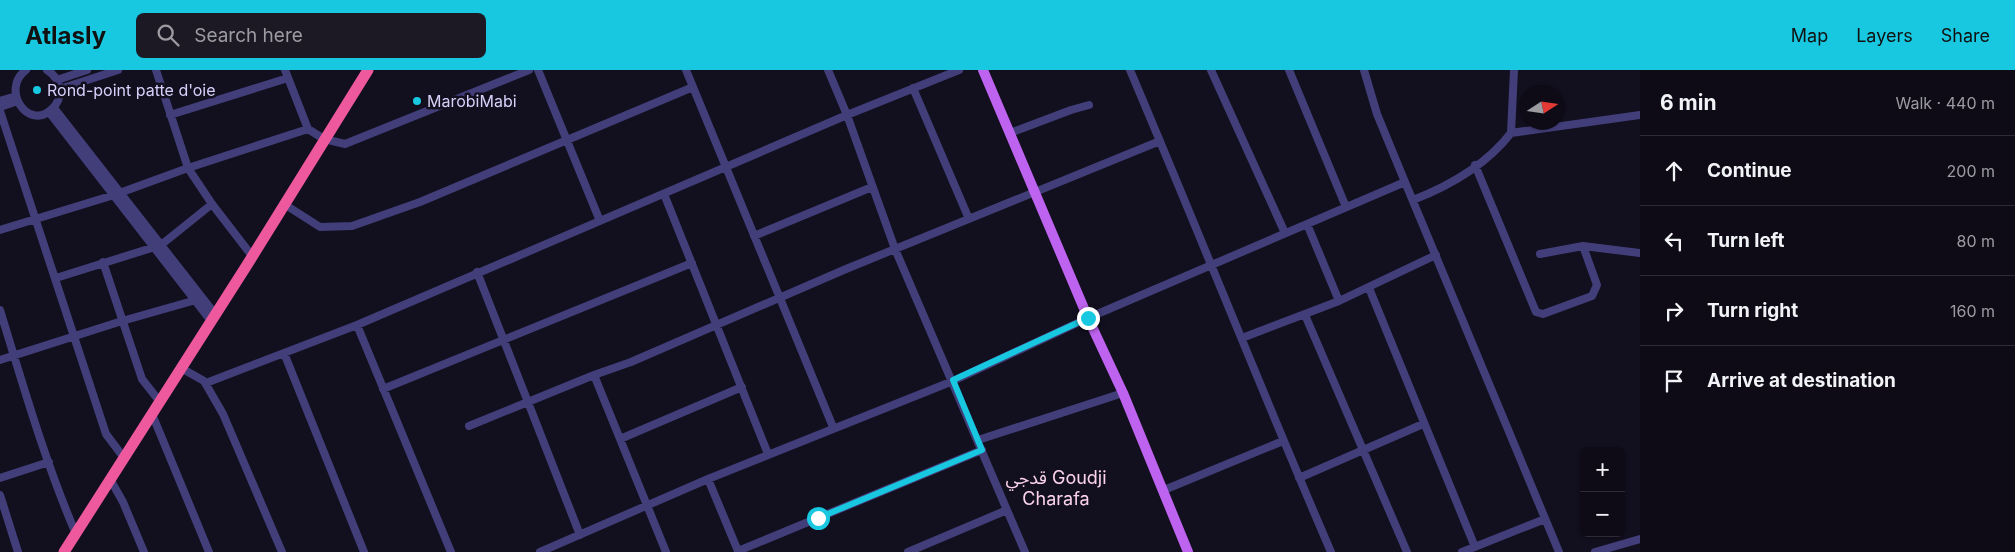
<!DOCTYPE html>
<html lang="en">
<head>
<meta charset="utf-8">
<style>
  :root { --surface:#0e0b17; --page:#1c1924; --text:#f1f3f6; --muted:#9b9ba1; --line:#2e2b36; --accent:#17c8e0 }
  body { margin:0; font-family:Inter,"Noto Sans Arabic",sans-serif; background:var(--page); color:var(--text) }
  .controls { position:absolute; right:15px; bottom:15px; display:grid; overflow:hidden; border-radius:8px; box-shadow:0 1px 4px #0004 }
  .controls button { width:45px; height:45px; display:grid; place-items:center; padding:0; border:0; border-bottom:1px solid var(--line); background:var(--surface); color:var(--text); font:25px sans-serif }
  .compass { position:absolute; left:1520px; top:15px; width:45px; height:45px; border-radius:50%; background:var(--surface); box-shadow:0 1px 4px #0004; rotate:78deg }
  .stop { position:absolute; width:15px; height:15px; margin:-11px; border:4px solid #17c8e0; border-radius:50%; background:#fff }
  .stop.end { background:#17c8e0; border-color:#fff; box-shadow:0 1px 5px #0008 }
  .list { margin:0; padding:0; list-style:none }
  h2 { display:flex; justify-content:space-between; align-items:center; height:65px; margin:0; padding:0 20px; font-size:21px }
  h2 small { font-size:16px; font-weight:400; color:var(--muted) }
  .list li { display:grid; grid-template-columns:32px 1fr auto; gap:15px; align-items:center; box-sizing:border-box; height:70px; padding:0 20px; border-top:1px solid var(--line) }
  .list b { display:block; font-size:19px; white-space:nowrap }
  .list em { font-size:16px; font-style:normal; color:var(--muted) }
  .icon { flex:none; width:28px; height:28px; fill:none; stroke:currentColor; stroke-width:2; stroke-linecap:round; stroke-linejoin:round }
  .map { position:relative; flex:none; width:1640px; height:482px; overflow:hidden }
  header { display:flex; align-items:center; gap:30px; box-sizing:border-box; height:70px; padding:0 25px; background:var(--accent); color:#111 }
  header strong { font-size:24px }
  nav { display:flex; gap:28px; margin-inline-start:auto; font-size:18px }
  .search { width:350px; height:45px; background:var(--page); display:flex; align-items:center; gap:12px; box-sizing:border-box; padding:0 18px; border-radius:8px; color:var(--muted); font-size:19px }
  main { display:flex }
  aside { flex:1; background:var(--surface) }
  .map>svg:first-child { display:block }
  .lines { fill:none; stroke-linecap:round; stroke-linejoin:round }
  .minor { stroke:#423e79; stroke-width:8 }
  .major { stroke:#be63ef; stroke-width:10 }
  .highway { stroke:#ee589d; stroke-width:11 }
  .route { stroke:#17c8e0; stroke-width:6 }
  .poi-dot { fill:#17c8e0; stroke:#120f1f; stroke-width:2 }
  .labels { text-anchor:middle; stroke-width:5; stroke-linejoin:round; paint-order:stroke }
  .poi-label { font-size:16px; fill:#d7d1fa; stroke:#120f1f; text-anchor:start }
  .neighbourhood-label { font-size:18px; fill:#fbd3eb; stroke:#120f1f }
</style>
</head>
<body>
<header>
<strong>Atlasly</strong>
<div class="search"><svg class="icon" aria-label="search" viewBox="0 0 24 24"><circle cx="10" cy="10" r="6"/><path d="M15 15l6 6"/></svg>Search here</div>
<nav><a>Map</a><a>Layers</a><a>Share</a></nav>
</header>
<main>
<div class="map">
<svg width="1640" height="482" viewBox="0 0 1640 482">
  <rect width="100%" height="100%" fill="#120f1f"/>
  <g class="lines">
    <!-- minor -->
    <path class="minor" d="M26 0C0 19 28 62 52 39 57 34 60 28 60 22 60 12 55 5 47 0
      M156 0 188 98 212 134 252 186
      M285 0 308 59 324 69 345 74 529 0
      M538 0 600 151
      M686 0 833 357
      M828 0 847 45 895 179 1025 482
      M1130 0C1198 160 1262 322 1331 482
      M1211 0 1285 163
      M1289 0 1346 137
      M57 10 87 0
      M913 18 969 149
      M60 19 118 0
      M0 31 13 27
      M0 37 15 32
      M54 38 215 244
      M0 41 106 364 124 388
      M49 42 211 251
      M170 45 288 8
      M1010 63 1071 40 1089 35
      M1511 63 1514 0
      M1475 95 1536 242 1543 244 1592 226 1597 215 1583 176
      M1405 112 1559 482
      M664 124 768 384
      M1413 130C1449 116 1487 94 1511 63L1640 45
      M284 134 320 157 352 156 420 132 693 17
      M1307 154 1339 231
      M0 160 114 125 188 98 308 59
      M754 166 872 117
      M1540 184 1583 176 1640 183
      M103 192 142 309 160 332
      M477 202 580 465
      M56 208 161 175 212 134
      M1369 218 1475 477
      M0 240C23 315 45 392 76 464
      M1305 245 1407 482
      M357 255 451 482
      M1242 268 1339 231 1436 185
      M284 283 364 482
      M0 290 122 251 196 230 199 227
      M181 298 204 311 223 344 282 482
      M594 305 666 482
      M206 313 357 255 847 45 959 0
      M383 319 692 193
      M152 344 209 482
      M469 356 594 305 631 292 846 199 1160 71
      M620 369 742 317
      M978 370 1123 323
      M0 408 49 392
      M1299 408 1423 354
      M110 409 123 432 144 482
      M708 409 738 481 982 380
      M1164 420 1283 371
      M0 425 18 482
      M540 482 708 409 953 311 1088 248 1405 112 1377 44 1364 0
      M908 482 1007 440
      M1462 482 1545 449
      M1595 482 1640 469"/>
    <!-- major -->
    <path class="major" d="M983 0 1088 248 1123 323 1188 482"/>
    <!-- highway -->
    <path class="highway" d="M64 482 247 195 368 0"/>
  </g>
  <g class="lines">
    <!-- route -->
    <path class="route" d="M818 448 982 380 953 310 1088 248"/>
  </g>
  <!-- markers -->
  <g class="poi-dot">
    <circle cx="37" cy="20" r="5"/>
    <circle cx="417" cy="31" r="5"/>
  </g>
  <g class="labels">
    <!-- poi labels -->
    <g class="poi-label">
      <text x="47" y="26">Rond-point patte d'oie</text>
      <text x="427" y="37">MarobiMabi</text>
    </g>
    <!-- neighbourhood labels -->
    <g class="neighbourhood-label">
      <text x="1056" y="414">قدجي Goudji<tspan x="1056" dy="21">Charafa</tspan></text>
    </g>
  </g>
</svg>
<div class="controls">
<button>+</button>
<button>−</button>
</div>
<svg class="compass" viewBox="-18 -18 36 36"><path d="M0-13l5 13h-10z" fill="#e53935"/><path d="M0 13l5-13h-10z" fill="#9b9ba1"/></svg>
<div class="stop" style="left:818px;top:448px"></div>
<div class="stop end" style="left:1088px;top:248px"></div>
</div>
<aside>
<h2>6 min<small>Walk · 440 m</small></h2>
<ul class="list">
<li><svg class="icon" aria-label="ahead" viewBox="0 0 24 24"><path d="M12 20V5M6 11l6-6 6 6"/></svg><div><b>Continue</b></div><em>200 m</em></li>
<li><svg class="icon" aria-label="left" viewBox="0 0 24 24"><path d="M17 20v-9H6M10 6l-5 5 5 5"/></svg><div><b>Turn left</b></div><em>80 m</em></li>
<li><svg class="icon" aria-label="right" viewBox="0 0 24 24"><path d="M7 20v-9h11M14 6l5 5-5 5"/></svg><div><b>Turn right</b></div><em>160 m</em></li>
<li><svg class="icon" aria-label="arrive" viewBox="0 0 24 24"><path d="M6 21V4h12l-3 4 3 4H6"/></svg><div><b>Arrive at destination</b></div></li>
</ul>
</aside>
</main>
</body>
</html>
